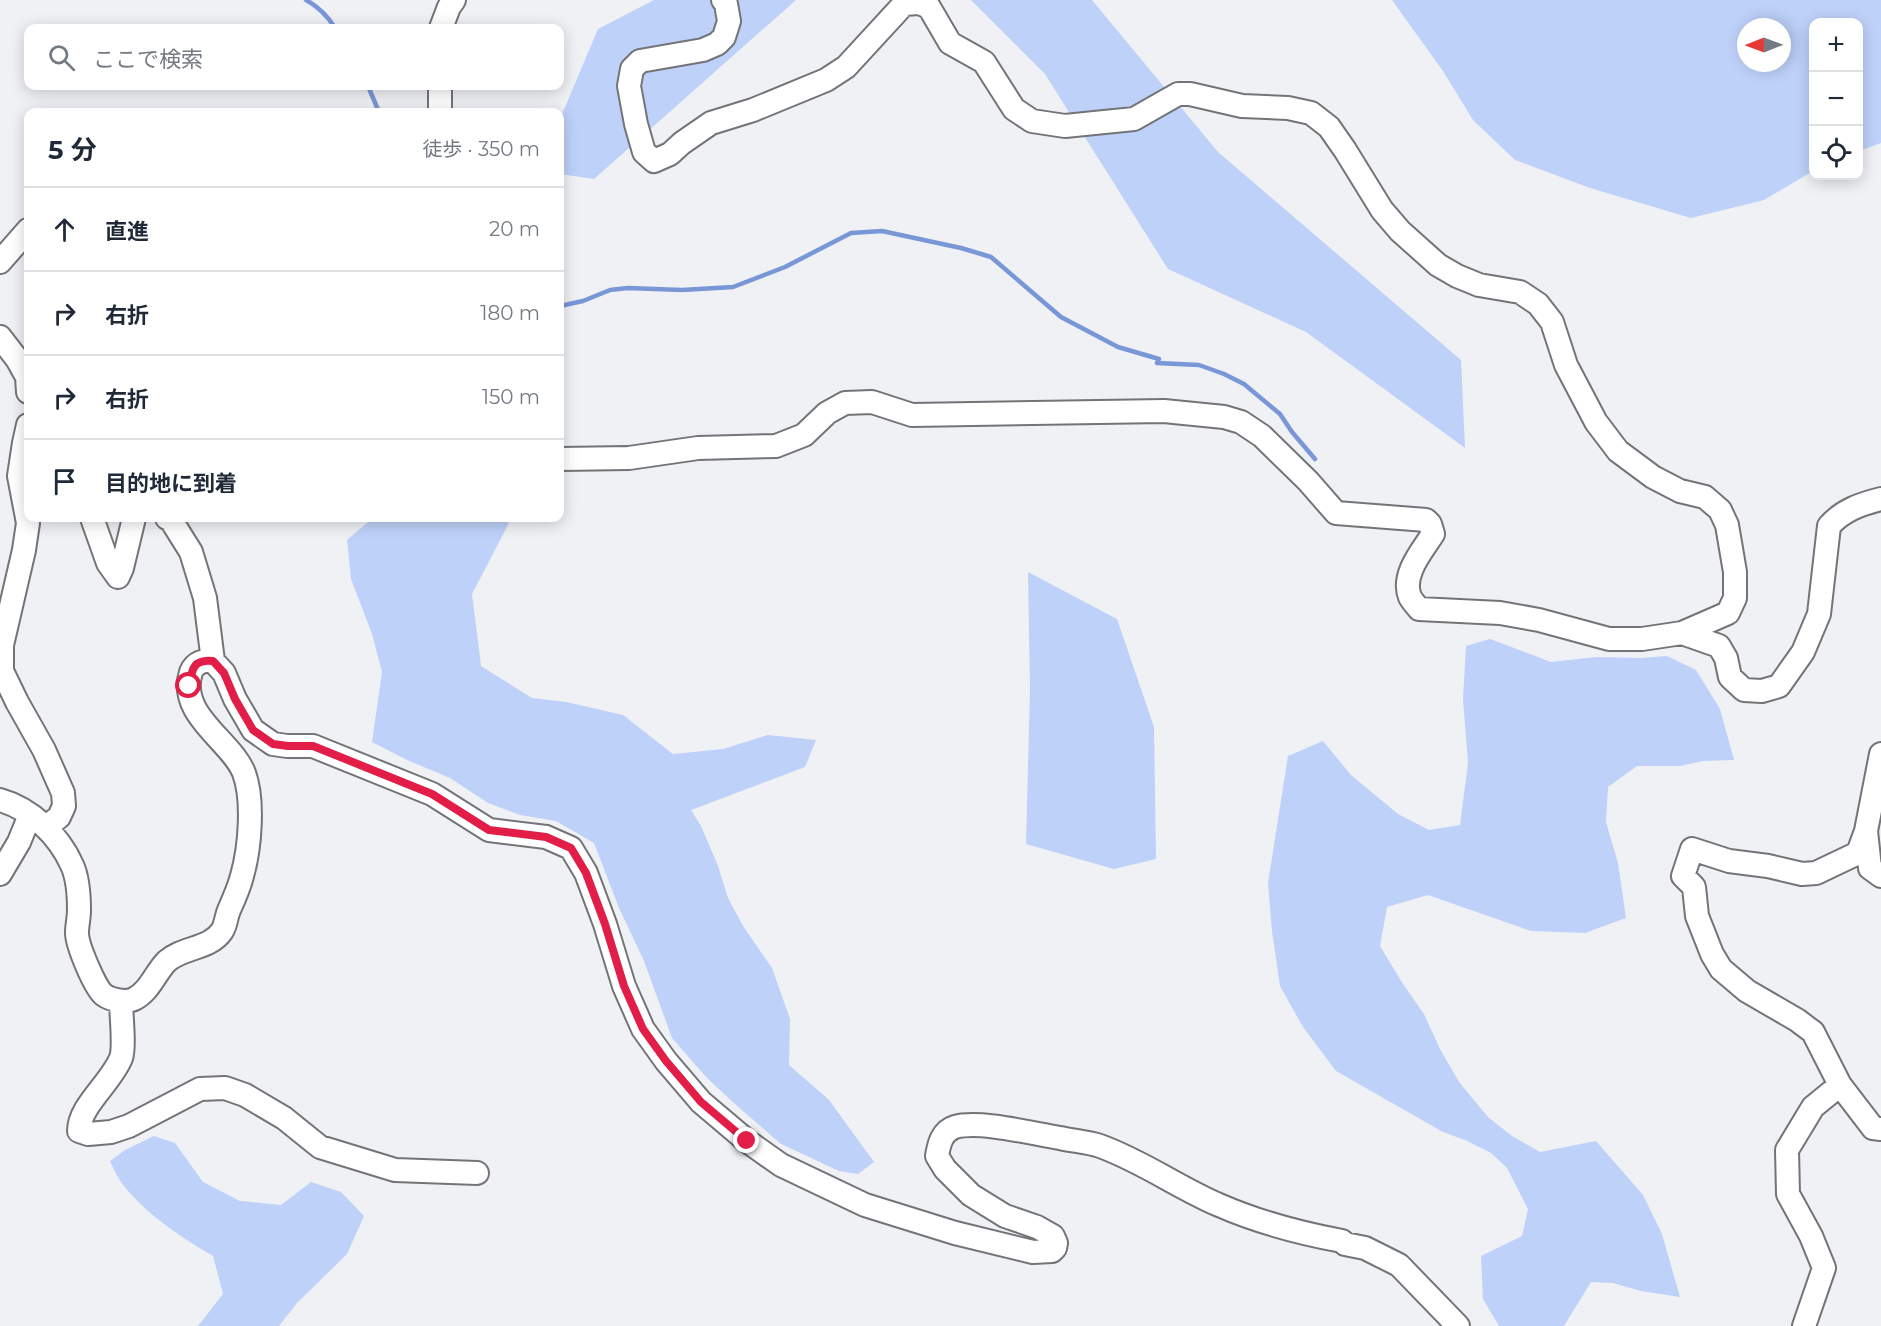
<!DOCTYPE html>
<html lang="ja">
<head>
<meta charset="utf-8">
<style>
  :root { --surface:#fff; --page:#f2f2f3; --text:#1f2937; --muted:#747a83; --line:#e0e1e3 }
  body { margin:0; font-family:Montserrat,"Noto Sans JP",sans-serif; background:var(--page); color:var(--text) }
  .controls { position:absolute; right:18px; top:18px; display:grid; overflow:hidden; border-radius:12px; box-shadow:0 3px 15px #0003 }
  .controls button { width:54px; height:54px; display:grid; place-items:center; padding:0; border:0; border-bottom:2px solid var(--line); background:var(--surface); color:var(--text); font:30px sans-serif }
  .compass { position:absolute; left:1737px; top:18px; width:54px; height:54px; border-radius:50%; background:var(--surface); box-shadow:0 3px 15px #0003; rotate:269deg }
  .stop { position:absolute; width:18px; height:18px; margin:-14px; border:4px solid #e11d48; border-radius:50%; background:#fff }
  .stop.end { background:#e11d48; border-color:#fff; box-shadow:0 2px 6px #0008 }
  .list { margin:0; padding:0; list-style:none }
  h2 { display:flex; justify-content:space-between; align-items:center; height:78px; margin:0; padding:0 24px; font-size:26px }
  h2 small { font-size:20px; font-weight:400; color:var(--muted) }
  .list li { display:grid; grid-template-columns:39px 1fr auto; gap:18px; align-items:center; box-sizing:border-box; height:84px; padding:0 24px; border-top:2px solid var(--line) }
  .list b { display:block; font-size:22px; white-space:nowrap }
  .list em { font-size:20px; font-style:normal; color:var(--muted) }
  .icon { flex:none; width:33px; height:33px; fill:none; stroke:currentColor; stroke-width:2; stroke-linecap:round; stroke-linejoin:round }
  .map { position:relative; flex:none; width:1881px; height:1326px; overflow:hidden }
  .search { position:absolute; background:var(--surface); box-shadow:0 3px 15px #0003; left:24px; top:24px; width:540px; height:66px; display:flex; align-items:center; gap:15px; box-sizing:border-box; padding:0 21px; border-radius:12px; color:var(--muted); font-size:22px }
  .panel { position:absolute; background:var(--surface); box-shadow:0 3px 15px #0003; left:24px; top:108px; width:540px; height:414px; border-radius:12px }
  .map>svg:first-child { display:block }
  .green { fill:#bed1f9; fill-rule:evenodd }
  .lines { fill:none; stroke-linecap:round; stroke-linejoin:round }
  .stream { stroke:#7997d7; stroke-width:4.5 }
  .minor-casing { stroke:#727477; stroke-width:26 }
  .minor { stroke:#fff; stroke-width:22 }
  .route { stroke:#e11d48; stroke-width:8 }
</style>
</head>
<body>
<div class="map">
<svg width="1881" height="1326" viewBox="0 0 1881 1326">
  <rect width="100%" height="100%" fill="#eff1f5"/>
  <!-- green -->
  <path class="green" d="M654 0H796L594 179 560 174V119L598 29Z
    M971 0H1092L1218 152 1461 360 1465 448 1306 332 1168 269 1045 74Z
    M1392 0H1881V143L1859 151 1858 22H1814L1813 171 1764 200 1691 218 1590 188 1515 160 1473 120 1443 71ZM1746 27H1782V63H1746Z
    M373 518H496L509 523 472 594 481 666 532 698 566 702 623 715 673 754 723 749 768 735 816 740 805 767 691 810 701 826 718 866 728 898 743 926 772 968 790 1019 789 1065 829 1100 874 1162 858 1174 839 1171 781 1144 736 1105 707 1078 672 1038 644 961 619 908 594 843 556 821 520 815 488 803 450 778 407 760 372 742 382 672 372 634 351 579 347 540Z
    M1028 572 1117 619 1154 727 1156 859 1114 869 1026 844 1030 689Z
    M1490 639 1551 662 1596 657 1641 658 1667 656 1696 670 1720 709 1734 760 1703 761 1680 766H1637L1608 787 1606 822 1618 863 1626 918 1585 933 1531 931 1428 895 1387 907 1380 946 1403 984 1424 1014 1440 1049 1459 1082 1488 1117 1512 1136 1540 1152 1596 1141 1643 1195 1662 1234 1680 1297 1641 1291 1613 1283 1591 1282 1564 1326H1499L1483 1299 1481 1256 1522 1236 1528 1209 1507 1168 1491 1153 1465 1140 1443 1132 1336 1071 1303 1027 1280 986 1272 931 1268 883 1288 756 1323 741 1351 775 1398 814 1429 830 1460 825 1468 763 1463 699 1466 646Z
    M154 1136 175 1143 203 1182 240 1201 281 1205 311 1182 341 1192 364 1216 347 1254 297 1303 279 1326H198L223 1294 213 1256C182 1238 146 1214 124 1186 118 1179 114 1169 110 1161L125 1150Z"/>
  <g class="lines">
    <!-- stream -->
    <path class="stream" d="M306 0C319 7 327 15 335 28
      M368 86 379 112
      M560 306 583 301 610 290 628 288 682 290 733 287 785 267 851 233 882 231 961 248 991 257 1061 317 1118 347 1159 359 1157 363 1199 365 1224 374 1244 384 1280 414 1292 432 1315 459"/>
    <defs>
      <path id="minor" d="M441 28 449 7 454 0
        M440 112V86
        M0 262 28 230
        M0 337 17 359 27 377 28 392
        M28 425 24 443 19 476 28 523 24 550 2 645V671L17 702 44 750 63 793 64 806 59 817 46 827
        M560 459 629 458 698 448 776 446 804 435 827 413 845 403 872 402 912 415 1164 411 1224 417 1241 422 1262 436 1308 481 1336 513 1426 520 1430 524 1433 534C1422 551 1401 575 1410 597 1412 601 1416 605 1419 609L1500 613 1539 620 1609 639H1642L1682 633 1728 613 1735 598V572L1727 525 1720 510 1705 497 1680 491 1653 477 1618 451 1596 422 1566 365 1552 322 1538 304 1520 292 1479 285 1457 276 1438 265 1400 231 1382 210 1345 150 1329 127 1311 113 1288 108 1242 106 1190 94H1178L1134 119 1065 126 1032 121 1014 109 984 62 950 43 929 7 919 3 904 4 846 67 826 80 753 110 711 123 682 143 670 154 654 161 644 152 636 124 629 86 632 69 640 61 703 50 717 44 724 37 729 21 726 4 723 0
        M92 518 108 563 118 577 122 568 134 518
        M167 518 171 520 191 552 205 598 213 661 224 673 235 699 253 730 273 744 287 746H313L432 794 489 830 546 837 571 848 586 873 605 924 624 986 643 1029 666 1061 701 1102 747 1141 781 1165 865 1205 955 1233 1033 1252 1052 1251 1055 1248 1056 1243 1053 1236 1037 1227 1005 1216 971 1195 945 1169 937 1156C939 1144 942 1131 955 1127 980 1120 1034 1134 1060 1138 1073 1141 1088 1142 1100 1146 1142 1161 1179 1188 1219 1205 1260 1223 1299 1233 1342 1241L1345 1244 1365 1248 1399 1265 1458 1326
        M1682 633 1719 646 1726 658 1730 677 1744 690 1762 691 1779 686 1803 652 1819 614 1829 526C1843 510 1861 504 1881 499
        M1881 754 1866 831 1870 868 1881 876
        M0 800C32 809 59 836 72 865 78 878 79 896 79 910 79 918 77 925 77 933 77 945 95 988 104 995 111 1000 126 1003 134 999 150 991 155 973 167 961 183 947 210 949 222 931 226 925 226 917 229 910 234 899 239 888 242 876 250 848 254 800 244 773 232 741 177 715 191 672 195 662 204 660 213 661
        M0 874 19 842 30 815
        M121 1001C121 1014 125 1047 121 1058 111 1083 79 1106 79 1131L88 1134 111 1132 129 1126 200 1089 225 1088 245 1095 284 1118 320 1147 395 1170 477 1173
        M1840 1085 1813 1032 1797 1020 1747 991 1721 969 1712 954 1697 916 1694 887 1683 876 1692 849 1729 861 1768 866 1802 874 1816 873 1858 853 1866 831
        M1804 1326 1824 1268 1811 1236 1788 1194 1787 1150 1813 1107 1840 1085 1873 1128 1881 1129"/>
    </defs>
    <!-- minor casing -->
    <use href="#minor" class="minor-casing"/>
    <!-- minor -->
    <use href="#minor" class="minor"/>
  </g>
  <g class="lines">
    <!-- route -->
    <path class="route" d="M189 686C192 669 193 659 213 661L224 673 235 699 253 730 273 744 288 746H313L432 794 489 830 546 837 571 848 586 873 605 924 624 986 643 1029 666 1061 701 1102 747 1141"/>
  </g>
</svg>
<div class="controls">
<button>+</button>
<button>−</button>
<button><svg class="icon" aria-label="locate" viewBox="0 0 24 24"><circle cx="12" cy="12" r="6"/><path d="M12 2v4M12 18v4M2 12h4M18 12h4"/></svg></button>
</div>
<svg class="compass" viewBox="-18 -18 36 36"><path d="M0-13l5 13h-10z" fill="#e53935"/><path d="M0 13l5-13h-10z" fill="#747a83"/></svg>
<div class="stop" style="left:189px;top:686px"></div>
<div class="stop end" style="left:747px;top:1141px"></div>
<div class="search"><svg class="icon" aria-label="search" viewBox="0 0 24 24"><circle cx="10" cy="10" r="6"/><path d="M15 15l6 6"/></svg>ここで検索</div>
<section class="panel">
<h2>5 分<small>徒歩 · 350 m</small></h2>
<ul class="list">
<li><svg class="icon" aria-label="ahead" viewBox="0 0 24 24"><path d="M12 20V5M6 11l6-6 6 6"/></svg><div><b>直進</b></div><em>20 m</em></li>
<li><svg class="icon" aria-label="right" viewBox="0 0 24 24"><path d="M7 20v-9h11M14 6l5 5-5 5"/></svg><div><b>右折</b></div><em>180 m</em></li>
<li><svg class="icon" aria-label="right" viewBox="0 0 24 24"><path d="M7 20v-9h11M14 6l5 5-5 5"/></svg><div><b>右折</b></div><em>150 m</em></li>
<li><svg class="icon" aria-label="arrive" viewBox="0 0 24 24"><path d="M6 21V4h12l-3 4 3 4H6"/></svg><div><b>目的地に到着</b></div></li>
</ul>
</section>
</div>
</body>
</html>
